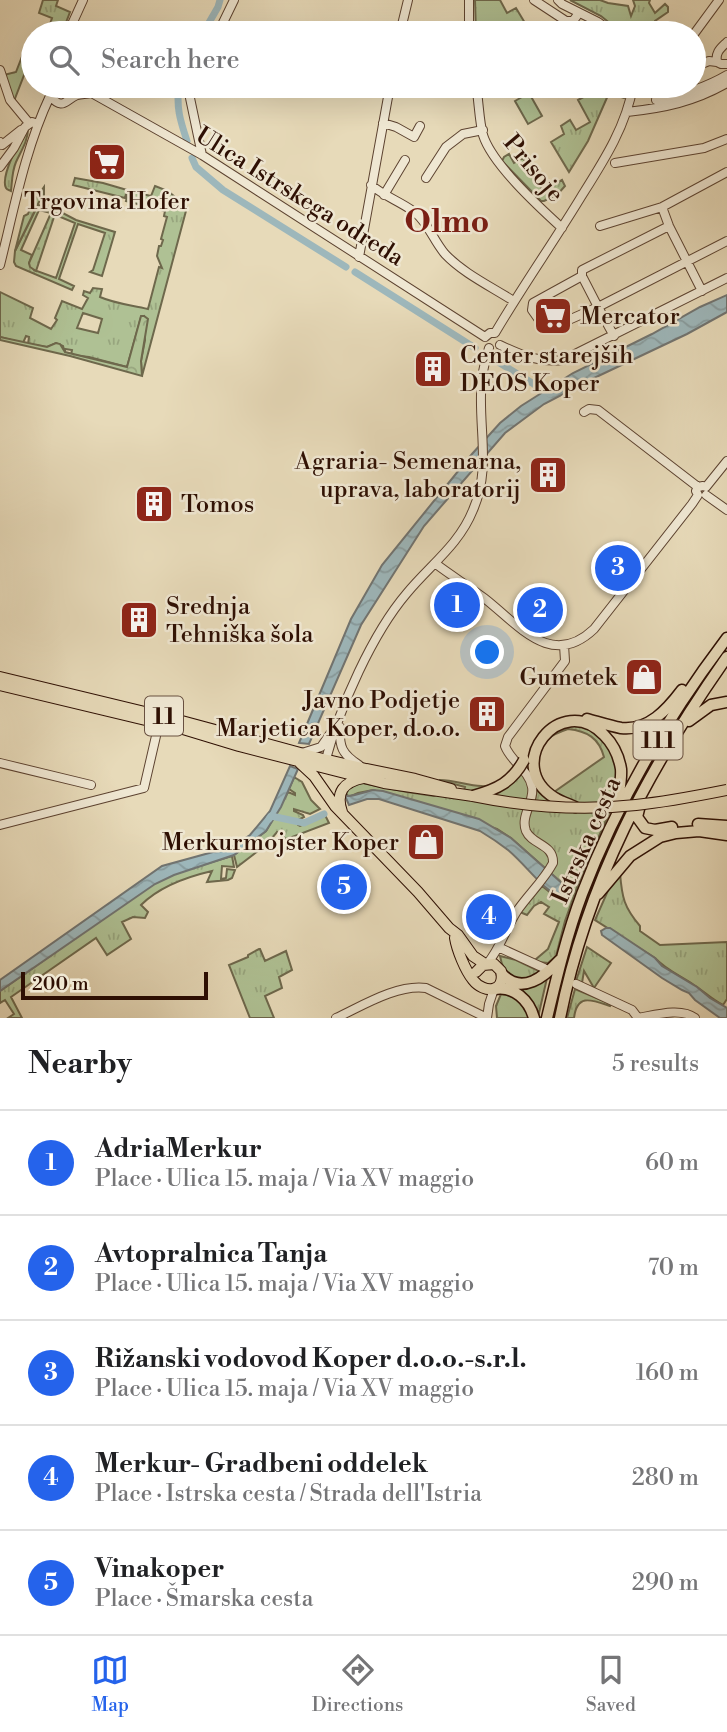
<!DOCTYPE html>
<html lang="en">
<head>
<meta charset="utf-8">
<style>
  :root { --surface:#fff; --page:#f6f6f6; --text:#202124; --muted:#757577; --line:#e0e0e0; --accent:#2563eb }
  body { margin:0; font-family:"Libre Bodoni",serif; background:var(--page); color:var(--text) }
  .scale { position:absolute; left:21px; bottom:18px; width:187px; box-sizing:border-box; padding-left:7px; border:4px solid #2e0f03; border-top:0; font-size:19px; line-height:24px; white-space:nowrap; color:#2e0f03; -webkit-text-stroke:5px #efe7d2; paint-order:stroke }
  .you { position:absolute; left:488px; top:653px; width:24px; height:24px; margin:-18px; border:5px solid #fff; border-radius:50%; background:#1a73e8; box-shadow:0 0 0 10px #1a73e833 }
  .badge { display:grid; place-items:center; width:46px; height:46px; border-radius:50%; background:var(--accent); color:#fff; font-size:23px; font-weight:700 }
  .pin { position:absolute; translate:-50% -50%; border:4px solid #fff; box-shadow:0 2px 7px #0006 }
  .list { margin:0; padding:0; list-style:none }
  h2 { display:flex; justify-content:space-between; align-items:center; height:91px; margin:0; padding:0 28px; font-size:30px }
  h2 small { font-size:23px; font-weight:400; color:var(--muted) }
  .list li { display:grid; grid-template-columns:46px 1fr auto; gap:21px; align-items:center; box-sizing:border-box; height:105px; padding:0 28px; border-top:2px solid var(--line) }
  .list b { display:block; font-size:26px; white-space:nowrap }
  .list p { margin:0; font-size:23px; white-space:nowrap; color:var(--muted) }
  .list em { font-size:23px; font-style:normal; color:var(--muted) }
  .icon { flex:none; width:38px; height:38px; fill:none; stroke:currentColor; stroke-width:2; stroke-linecap:round; stroke-linejoin:round }
  .map { position:relative; flex:none; width:727px; height:1018px; overflow:hidden }
  .search { position:absolute; background:var(--surface); box-shadow:0 7px 28px #0002; left:21px; right:21px; top:21px; height:77px; display:flex; align-items:center; gap:18px; box-sizing:border-box; padding:0 24px; border-radius:38px; color:var(--muted); font-size:26px }
  .sheet { height:616px; background:var(--surface) }
  nav { display:flex; justify-content:space-around; align-items:center; box-sizing:border-box; height:98px; border-top:2px solid var(--line); background:var(--surface); font-size:19px; color:var(--muted) }
  nav a { display:grid; justify-items:center; gap:4px }
  nav .on { color:var(--accent) }
  .map>svg:first-child { display:block }
  .grass { fill:url(#grass-tufts); stroke:#6e684c; stroke-width:2; fill-rule:evenodd }
  .forest { fill:url(#forest-crowns); stroke:#6e684c; stroke-width:2 }
  .garden { fill:url(#garden-dots); stroke:#6e684c; stroke-width:2 }
  .pitch { fill:#afc194; stroke:#6e684c; stroke-width:2 }
  .water { fill:url(#water-waves); stroke:#717471; stroke-width:2 }
  .lines { fill:none; stroke-linecap:round; stroke-linejoin:round }
  .canal { stroke:#9db7bb; stroke-width:7 }
  .minor-casing { stroke:#5c4230; stroke-width:10 }
  .major-casing { stroke:#2e0f03; stroke-width:12 }
  .highway-casing { stroke:#2e0f03; stroke-width:13 }
  .minor { stroke:#efe7d2; stroke-width:8 }
  .major { stroke:#e7dab9; stroke-width:10 }
  .highway { stroke:#e7dab9; stroke-width:10 }
  .major-bridge-casing { stroke:#2e0f03; stroke-width:12; stroke-linecap:butt }
  .highway-bridge-casing { stroke:#2e0f03; stroke-width:13; stroke-linecap:butt }
  .major-bridge { stroke:#e7dab9; stroke-width:10 }
  .highway-bridge { stroke:#e7dab9; stroke-width:10 }
  .labels { text-anchor:middle; stroke-width:5; stroke-linejoin:round; paint-order:stroke }
  .shield { fill:#efe7d2; stroke:#685041; stroke-width:2 }
  .shield-label { font-size:23px; font-weight:bold; fill:#2e0f03 }
  .street-label { font-size:24px; fill:#2e0f03; stroke:#efe7d2 }
  .poi-label { font-size:24px; fill:#2e0f03; stroke:#efe7d2; text-anchor:start }
  .district-label { font-size:32px; font-weight:bold; fill:#7a1f14; stroke:#efe7d2 }
</style>
</head>
<body>
<div class="map">
<svg width="727" height="1018" viewBox="0 0 727 1018">
  <defs>
    <pattern id="grass-tufts" width="24" height="20" patternUnits="userSpaceOnUse" patternTransform="scale(1.75)"><rect width="24" height="20" fill="#afc194"/><path d="M3 7l-1-3M5 7V3M7 7l1-3M15 17l-1-3M17 17v-4M19 17l1-3" fill="none" stroke="#97a57e"/></pattern>
    <pattern id="forest-crowns" width="20" height="18" patternUnits="userSpaceOnUse" patternTransform="scale(1.75)"><rect width="20" height="18" fill="#afc194"/><path d="M2 6a3 3 0 1 1 6 0M12 15a3 3 0 1 1 6 0" fill="none" stroke="#97a57e"/></pattern>
    <pattern id="garden-dots" width="8" height="8" patternUnits="userSpaceOnUse" patternTransform="scale(1.75)"><rect width="8" height="8" fill="#afc194"/><path d="M2 2h.1M6 6h.1" fill="none" stroke="#97a57e" stroke-width="1.8" stroke-linecap="round"/></pattern>
    <pattern id="water-waves" width="16" height="10" patternUnits="userSpaceOnUse" patternTransform="scale(1.75)"><rect width="16" height="10" fill="#9db7bb"/><path d="M0 5q4-4 8 0t8 0" fill="none" stroke="#889c9f"/></pattern>
  </defs>
  <rect width="100%" height="100%" fill="#e7dab9"/>
  <filter id="stains"><feTurbulence type="fractalNoise" baseFrequency=".00286" numOctaves="4"/><feColorMatrix values="0 0 0 0 .2 0 0 0 0 .09 0 0 0 0 .02 0 0 0 .5 -.17"/></filter>
  <radialGradient id="worn" r=".72"><stop offset=".6" stop-color="#630" stop-opacity="0"/><stop offset="1" stop-color="#630" stop-opacity=".3"/></radialGradient>
  <!-- grass -->
  <path class="grass" d="M43 0H58L56 6 70 12 62 33H47L52 18 39 13Z
    M475 0H500L507 13 516 8 531 33H476Z
    M570 0H600L608 3 628 6 631 16 635 6 633 0H650L649 3 655 13 665 4 668 7V12L655 21 650 33H622L601 16Z
    M585 86H627L624 98 609 93 588 141 569 172 551 142 564 134 561 126 570 120 576 130 590 122 578 100 589 94Z
    M28 129C28 141 21 151 16 162 12 171 12 182 11 191 9 190 7 190 6 188 0 177 20 138 28 129Z
    M509 154 514 163 523 158 543 191 562 180 565 186 557 195 544 201H541L502 161 504 157Z
    M75 178 103 183 127 190 125 198 73 185Z
    M155 186 168 191 187 207 142 376 141 361 145 340 144 316 141 317 127 367 89 357 71 355 72 350 65 349V353L63 346 56 343 47 347 28 344 29 337 26 336 23 343 0 337V292L33 308 30 318 51 329 57 320 55 318 62 301 82 309 88 298 83 295 84 291 90 293 93 288 102 289 100 297C116 304 132 305 148 309L159 267 162 268 157 256 159 246H161L163 240 161 239 167 217 164 216 165 211 126 201 129 191 151 196ZM83 313 102 319 98 333 77 328Z
    M38 205 57 210 76 220 115 232 102 276 90 272 93 270 105 233 78 224 59 279 74 286 72 290 16 266 14 262 15 251ZM39 210 51 213 75 223 56 278 34 270 29 263 32 255 21 250Z
    M582 725 605 740 614 759 618 775 617 789 610 811 579 882 565 921 556 956 548 963 538 962 535 960 548 949 559 922 544 914 549 907 541 902 534 906 527 915 520 912 542 886 552 894 562 899 568 892 564 885 511 838 497 829 373 790 358 793 349 797 345 792 351 785 362 783 407 792 434 796 438 794 462 798 465 787 439 780C456 779 483 792 498 783 512 775 516 761 534 759L543 741 564 726ZM568 729C587 731 599 738 604 757L554 792C537 778 531 756 548 739 553 734 562 731 568 729Z
    M294 777 302 782 311 800 320 809 310 814 294 809V811L303 815 304 817 298 820V825L300 826 325 815 329 823 287 839 284 838 281 832H277L267 844 237 867 234 855 266 831 288 792 295 795V793L289 789Z
    M232 856 234 867 222 866 221 879 226 878 227 869 235 870 232 878 228 880 207 882 212 871C186 877 160 886 141 905L148 912 145 918 133 917 122 922 131 939 107 955 96 938 11 997 22 1018H8L14 1014 5 1000 0 1003V991L158 880 172 874Z
    M620 873C622 898 624 907 640 926V931L660 945 727 942V999L723 1005C710 998 705 992 694 985 681 976 666 970 655 958L595 920 610 886Z
    M587 947 611 963 594 988 584 971 582 983 576 981Z
    M259 949H260L265 961 286 951 292 970 279 977 282 988 265 996 274 1018H250L229 965 248 957V955Z
    M500 956 516 960 541 972C522 984 504 980 500 956Z
    M547 978 539 1013 528 997 518 989 528 987Z
    M575 989 611 1004 610 1006C592 1000 577 993 574 1018H567Z
    M501 994C520 996 522 1004 531 1018H497L496 1006Z"/>
  <!-- forest -->
  <path class="forest" d="M23 54 31 57 14 101 4 75 16 72Z
    M44 187V195L39 202 15 251 24 216 28 214 33 200H35Z
    M141 316H144L148 319 141 361 142 376 70 356 0 340V337L47 347 56 343 60 344 65 352 127 367Z"/>
  <!-- garden -->
  <path class="garden" d="M51 213 55 214 36 271 30 267 29 263Z"/>
  <!-- pitch -->
  <path class="pitch" d="M529 93 542 116 528 124 515 101Z"/>
  <!-- water -->
  <path class="water" d="M727 295V312L687 334 592 379 544 404 505 433 424 526 361 625 309 744 299 743 351 619 382 565 472 454 500 423 521 406 573 373 652 334 700 307Z
    M290 766 298 769 281 807 266 831 234 855 174 875 155 884 0 991V980L162 866 231 847 250 835 270 811Z
    M373 790 383 791 479 819 511 838 564 885 568 892 562 899C540 887 527 866 508 850 499 843 490 837 480 831L379 799H367L349 805 345 796C351 797 365 792 373 790Z
    M606 928H610L655 958 662 966 697 987 710 998 727 1008V1018H720L695 1000 689 993 682 990 662 978 602 935 601 931Z"/>
  <g class="lines">
    <!-- canal -->
    <path class="canal" d="M203 33 218 7 220 0
      M179 86C176 107 180 120 187 141
      M192 158 196 167 223 190 346 267
      M355 272 475 348
      M495 360 550 394
      M269 819 271 816 304 823 324 814"/>
    <defs>
      <path id="minor" d="M469 0V33
        M534 0 566 21H573L579 13
        M558 0 562 4 598 22 613 33
        M573 21 574 25 584 33
        M68 33 83 0
        M218 33 234 0
        M400 33 408 0
        M694 34 719 0
        M727 42C721 48 715 52 717 62L721 64H727
        M694 67 709 61 717 62
        M0 70 10 100 29 123
        M49 86 50 96C63 111 65 100 77 95 82 94 86 94 91 93
        M79 86 202 155 485 337
        M192 86 190 98 202 155
        M476 86C479 101 479 121 483 135 492 164 539 207 562 228
        M656 100C682 95 705 88 727 75
        M627 112C664 108 694 102 727 83
        M383 123 396 127 414 137 420 126
        M0 142 2 145 21 130
        M615 163 704 148 727 139
        M0 167 14 148 25 127 32 122 38 124
        M426 178 446 147 463 134 483 130
        M371 185C384 196 399 201 413 211 428 222 433 240 445 254 463 273 490 286 512 300
        M384 195 405 160
        M662 207 669 226 702 291
        M600 226 662 207 727 172
        M359 257 390 86
        M0 265C14 209 25 149 50 96
        M582 276 598 307 546 330 532 310 533 303Z
        M582 276V270L669 226
        M614 336 598 307 727 241
        M485 337 490 333H495C522 287 553 243 581 197 603 162 626 127 633 86
        M500 345C521 355 539 363 563 360L727 278
        M584 412 589 409 598 410 698 487
        M706 487 727 461
        M706 495 727 510
        M436 564C452 576 468 586 484 598 518 624 551 670 594 629L692 504 698 495 696 491 698 487 703 486 706 487
        M340 727C339 747 342 754 359 765
        M302 753 321 747 332 731
        M326 759C340 707 372 634 407 593 430 565 459 545 473 510 490 471 480 436 481 395 481 379 484 363 489 348
        M0 763 91 785
        M0 825 144 788 159 723
        M498 947 544 968
        M487 964C500 949 506 928 517 911 528 895 544 880 553 863 554 844 532 845 526 831 520 816 535 801 532 787 529 770 511 762 505 746L508 737 565 661 564 645
        M576 984 632 1010 638 1018C655 1015 681 1007 695 1018
        M336 1018C362 1006 397 984 426 988L487 1018
        M487 1018 489 1004 494 989"/>
      <path id="major" d="M0 677 178 720 315 757 366 769 415 779 451 789
        M0 685 183 729 239 746 384 783 473 796
        M300 763 314 776 335 806 418 892 449 928 458 935 473 956 485 964
        M342 812C335 792 344 782 363 778
        M455 938C457 950 465 970 473 980 484 994 506 993 501 971L494 964 483 965 476 972"/>
      <path id="highway" d="M587 719C598 722 610 726 621 728 648 731 667 710 682 690
        M689 721 711 705 727 702
        M640 805 637 817 645 828 655 830 672 827
        M575 807C569 804 561 802 555 798 501 765 561 690 604 735 613 744 619 757 621 769 622 782 618 794 617 807
        M698 824 727 826
        M598 894 630 856 660 837 676 833 699 831 727 835
        M502 974C522 996 545 976 560 960
        M495 989C514 986 529 1000 534 1018
        M547 1018C557 976 567 934 582 894 617 802 668 716 727 638
        M560 1018C587 883 648 769 727 657"/>
    </defs>
    <!-- minor casing -->
    <use href="#minor" class="minor-casing"/>
    <!-- major casing -->
    <use href="#major" class="major-casing"/>
    <!-- highway casing -->
    <use href="#highway" class="highway-casing"/>
    <!-- minor -->
    <use href="#minor" class="minor"/>
    <!-- major -->
    <use href="#major" class="major"/>
    <!-- highway -->
    <use href="#highway" class="highway"/>
    <defs>
      <path id="major-bridge" d="M473 796C527 807 582 811 636 805 667 802 697 796 727 790"/>
      <path id="highway-bridge" d="M473 796C498 789 512 782 524 760"/>
    </defs>
    <!-- major-bridge casing -->
    <use href="#major-bridge" class="major-bridge-casing"/>
    <!-- highway-bridge casing -->
    <use href="#highway-bridge" class="highway-bridge-casing"/>
    <!-- major-bridge -->
    <use href="#major-bridge" class="major-bridge"/>
    <!-- highway-bridge -->
    <use href="#highway-bridge" class="highway-bridge"/>
  </g>
  <!-- icons -->
  <defs>
    <symbol id="supermarket-square" viewBox="-11 -11 22 22"><rect x="-9" y="-9" width="18" height="18" rx="4" fill="#8f2418" stroke="#efe7d2"/><path d="M-6-5.5h2.5l.6 2H6L4.5 2H-2.5L-4.4-4H-6ZM-1.5 3.2a1.3 1.3 0 1 0 .1 0ZM3 3.2a1.3 1.3 0 1 0 .1 0Z" fill="#fff"/></symbol>
    <symbol id="building-square" viewBox="-11 -11 22 22"><rect x="-9" y="-9" width="18" height="18" rx="4" fill="#8f2418" stroke="#efe7d2"/><path d="M-4-6H4V6H1V3H-1V6H-4ZM-2.5-4.3h1.7v1.8h-1.7ZM.8-4.3h1.7v1.8H.8ZM-2.5-1h1.7V.8h-1.7ZM.8-1h1.7V.8H.8Z" fill="#fff"/></symbol>
    <symbol id="shop-square" viewBox="-11 -11 22 22"><rect x="-9" y="-9" width="18" height="18" rx="4" fill="#8f2418" stroke="#efe7d2"/><path d="M-5-2.5h2.3a2.7 3.5 0 0 1 5.4 0H5L5.5 6h-11ZM-1.5-2.5h3a1.5 2.3 0 0 0-3 0Z" fill="#fff"/></symbol>
  </defs>
  <g fill-rule="evenodd">
    <use href="#supermarket-square" x="85" y="140" width="44" height="44"/>
    <use href="#supermarket-square" x="531" y="294" width="44" height="44"/>
    <use href="#building-square" x="411" y="347" width="44" height="44"/>
    <use href="#building-square" x="526" y="453" width="44" height="44"/>
    <use href="#building-square" x="132" y="482" width="44" height="44"/>
    <use href="#building-square" x="117" y="598" width="44" height="44"/>
    <use href="#shop-square" x="622" y="655" width="44" height="44"/>
    <use href="#building-square" x="465" y="692" width="44" height="44"/>
    <use href="#shop-square" x="404" y="820" width="44" height="44"/>
  </g>
  <g class="labels">
    <!-- shield labels -->
    <g class="shield">
      <rect x="145" y="696.5" width="38" height="39" rx="5"/>
      <rect x="633.5" y="720.5" width="49" height="39" rx="5"/>
    </g>
    <g class="shield-label">
      <text x="164" y="724">11</text>
      <text x="658" y="748">111</text>
    </g>
    <!-- street labels -->
    <g class="street-label">
      <text transform="translate(534 168) rotate(50)" y="8">Prisoje</text>
      <text transform="translate(300 196) rotate(32)" y="8">Ulica Istrskega odreda</text>
      <text transform="translate(586 840) rotate(-66)" y="8">Istrska cesta</text>
    </g>
    <!-- poi labels -->
    <g class="poi-label">
      <text x="107" y="209" text-anchor="middle">Trgovina Hofer</text>
      <text x="580" y="324">Mercator</text>
      <text x="460" y="363">Center starejših<tspan x="460" dy="28">DEOS Koper</tspan></text>
      <text x="521" y="469" text-anchor="end">Agraria- Semenarna,<tspan x="521" dy="28">uprava, laboratorij</tspan></text>
      <text x="181" y="512">Tomos</text>
      <text x="166" y="614">Srednja<tspan x="166" dy="28">Tehniška šola</tspan></text>
      <text x="617" y="685" text-anchor="end">Gumetek</text>
      <text x="460" y="708" text-anchor="end">Javno Podjetje<tspan x="460" dy="28">Marjetica Koper, d.o.o.</tspan></text>
      <text x="399" y="850" text-anchor="end">Merkurmojster Koper</text>
    </g>
    <!-- district labels -->
    <g class="district-label">
      <text x="447" y="232">Olmo</text>
    </g>
  </g>
  <rect width="100%" height="100%" filter="url(#stains)"/>
  <rect width="100%" height="100%" fill="url(#worn)"/>
</svg>
<div class="scale">200 m</div>
<div class="you"></div>
<div class="pin badge" style="left:457px;top:605px">1</div>
<div class="pin badge" style="left:540px;top:610px">2</div>
<div class="pin badge" style="left:618px;top:568px">3</div>
<div class="pin badge" style="left:489px;top:917px">4</div>
<div class="pin badge" style="left:344px;top:887px">5</div>
<div class="search"><svg class="icon" aria-label="search" viewBox="0 0 24 24"><circle cx="10" cy="10" r="6"/><path d="M15 15l6 6"/></svg>Search here</div>
</div>
<section class="sheet">
<h2>Nearby<small>5 results</small></h2>
<ul class="list">
<li><span class="badge">1</span><div><b>AdriaMerkur</b><p>Place · Ulica 15. maja / Via XV maggio</p></div><em>60 m</em></li>
<li><span class="badge">2</span><div><b>Avtopralnica Tanja</b><p>Place · Ulica 15. maja / Via XV maggio</p></div><em>70 m</em></li>
<li><span class="badge">3</span><div><b>Rižanski vodovod Koper d.o.o.-s.r.l.</b><p>Place · Ulica 15. maja / Via XV maggio</p></div><em>160 m</em></li>
<li><span class="badge">4</span><div><b>Merkur- Gradbeni oddelek</b><p>Place · Istrska cesta / Strada dell'Istria</p></div><em>280 m</em></li>
<li><span class="badge">5</span><div><b>Vinakoper</b><p>Place · Šmarska cesta</p></div><em>290 m</em></li>
</ul>
</section>
<nav>
<a class="on"><svg class="icon" aria-label="map" viewBox="0 0 24 24"><path d="M3 6l6-2 6 2 6-2v14l-6 2-6-2-6 2zM9 4v14M15 6v14"/></svg>Map</a>
<a><svg class="icon" aria-label="directions" viewBox="0 0 24 24"><path d="M12 3l9 9-9 9-9-9zM9 14v-3h6M13 9l2 2-2 2"/></svg>Directions</a>
<a><svg class="icon" aria-label="saved" viewBox="0 0 24 24"><path d="M7 4h10v16l-5-4-5 4z"/></svg>Saved</a>
</nav>
</body>
</html>
